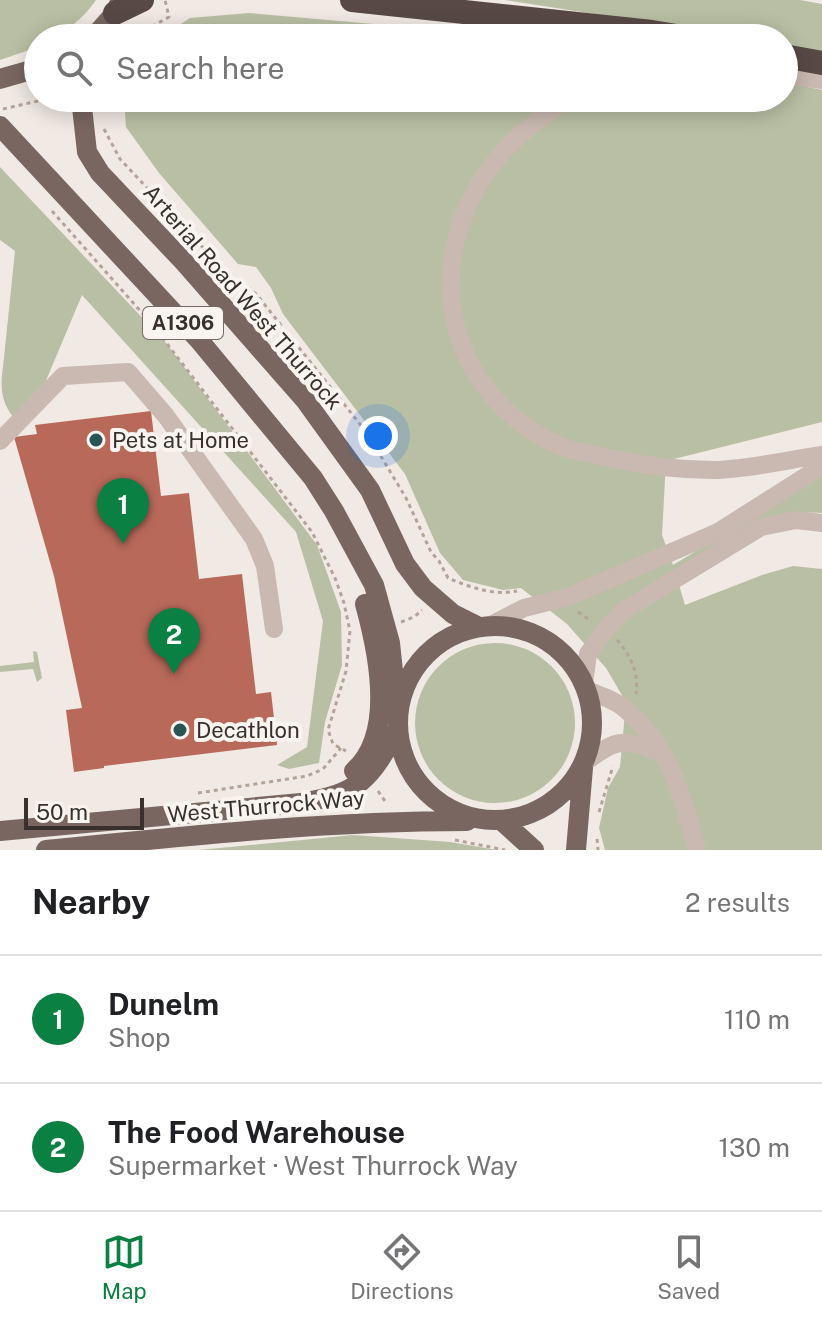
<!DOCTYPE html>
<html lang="en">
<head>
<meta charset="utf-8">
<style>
  :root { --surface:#fff; --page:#f6f6f6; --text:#202124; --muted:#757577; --line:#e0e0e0; --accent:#0b8043 }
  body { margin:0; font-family:"Public Sans",sans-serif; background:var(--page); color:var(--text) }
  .scale { position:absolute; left:24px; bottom:20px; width:120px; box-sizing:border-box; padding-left:8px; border:4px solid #392f2d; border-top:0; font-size:22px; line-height:28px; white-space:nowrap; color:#392f2d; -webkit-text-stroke:6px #f9f4ef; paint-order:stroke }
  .you { position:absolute; left:378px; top:436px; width:28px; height:28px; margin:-20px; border:6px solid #fff; border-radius:50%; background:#1a73e8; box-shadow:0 0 0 12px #1a73e833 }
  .badge { display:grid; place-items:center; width:52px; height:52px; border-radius:50%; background:var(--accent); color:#fff; font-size:26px; font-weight:700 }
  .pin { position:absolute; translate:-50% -66px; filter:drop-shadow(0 2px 4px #0008) }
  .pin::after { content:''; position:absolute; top:42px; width:28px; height:24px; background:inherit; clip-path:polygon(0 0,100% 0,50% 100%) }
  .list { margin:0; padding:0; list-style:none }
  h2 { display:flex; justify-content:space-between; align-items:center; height:104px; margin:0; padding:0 32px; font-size:34px }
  h2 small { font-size:26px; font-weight:400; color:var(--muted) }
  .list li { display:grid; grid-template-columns:52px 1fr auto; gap:24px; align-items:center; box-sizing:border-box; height:128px; padding:0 32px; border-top:2px solid var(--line) }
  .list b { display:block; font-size:30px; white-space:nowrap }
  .list p { margin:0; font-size:26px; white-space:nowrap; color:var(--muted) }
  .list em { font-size:26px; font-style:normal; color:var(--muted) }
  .icon { flex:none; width:44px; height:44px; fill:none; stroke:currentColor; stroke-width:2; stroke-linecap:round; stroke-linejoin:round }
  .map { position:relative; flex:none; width:822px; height:850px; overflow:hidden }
  .search { position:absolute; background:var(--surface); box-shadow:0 4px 20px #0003; left:24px; right:24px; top:24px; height:88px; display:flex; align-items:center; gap:20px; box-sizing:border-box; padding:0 28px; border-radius:44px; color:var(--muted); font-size:30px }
  .sheet { height:360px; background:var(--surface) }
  nav { display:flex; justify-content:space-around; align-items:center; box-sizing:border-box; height:112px; border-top:2px solid var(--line); background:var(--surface); font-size:22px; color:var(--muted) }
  nav a { display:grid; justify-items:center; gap:4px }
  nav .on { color:var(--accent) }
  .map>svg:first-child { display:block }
  .green { fill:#b9bfa4 }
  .building { fill:#b8695a }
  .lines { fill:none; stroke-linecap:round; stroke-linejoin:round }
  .path { stroke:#b4a39a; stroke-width:3; stroke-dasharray:4 4; stroke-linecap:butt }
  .minor { stroke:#c9b9b0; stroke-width:18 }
  .major { stroke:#796660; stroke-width:20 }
  .highway { stroke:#584945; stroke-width:24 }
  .poi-dot { fill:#275655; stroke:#f9f4ef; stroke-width:3 }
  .labels { text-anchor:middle; stroke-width:8; stroke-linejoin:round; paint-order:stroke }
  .shield { fill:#f9f4ef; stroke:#736a67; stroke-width:2 }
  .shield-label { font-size:20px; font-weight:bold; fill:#392f2d }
  .street-label { font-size:22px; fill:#392f2d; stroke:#f9f4ef }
  .poi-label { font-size:22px; fill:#392f2d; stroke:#f9f4ef; text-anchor:start }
</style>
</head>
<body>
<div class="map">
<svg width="822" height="850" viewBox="0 0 822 850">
  <rect width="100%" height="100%" fill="#f1e9e3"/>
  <!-- green -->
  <path class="green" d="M0 0H96C83 19 62 38 38 38V47L0 60Z
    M505 0H800L822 4V52L784 45V38H749Z
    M249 13 532 38H159L190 18Z
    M784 82 822 90V422L666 461 662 535 673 565 822 475V513L795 512 675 572 685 605 762 575 793 566 822 569V850H605L599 828 608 788 620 767 626 702 606 668 567 624 521 588 503 590 463 580 440 553 405 474 283 314 271 288 256 267 238 264 159 173 126 127 124 98H784Z
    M0 167 167 344 317 545 341 612 342 665 325 722 319 763 289 769 277 765 307 747 323 621 296 532 82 295 42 390 13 417C1 401 0 387 3 367L15 251 0 240Z
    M415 723a80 80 0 1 1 160 0a80 80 0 1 1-160 0Z
    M33 651 37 652 42 678 37 682 33 669 0 672V666L34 662Z
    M353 835 450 842 497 850H199Z"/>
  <!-- building -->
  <path class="building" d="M151 411 161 496 189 493 199 579 242 574 256 694 271 692 277 745 104 766V768L74 772 66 710 82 708 54 576 14 437 37 434 35 425Z"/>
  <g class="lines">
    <!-- path -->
    <path class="path" d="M131 38 169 17 165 0
      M3 109 51 98
      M104 129 120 159 237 284 247 286 257 295 367 433 406 498 431 552 439 561 448 578C470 587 493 596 517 591
      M52 211 151 323 312 532 335 578 344 603 350 631 346 671 328 730 333 744 346 751
      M578 612 591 621
      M401 622 414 617 422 610
      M617 640C631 656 639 673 636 694
      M378 791 387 804
      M198 793 307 776 323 769 341 748
      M599 812 613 766
      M597 839 598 850
      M455 840 505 850"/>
    <!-- minor -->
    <path class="minor" d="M784 75 822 80
      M571 98C558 104 547 114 536 122 419 209 419 380 558 445 572 452 590 453 605 457 640 465 677 470 714 470 749 469 787 460 822 455
      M0 441 63 376 128 372 166 416 254 539 265 566 274 629
      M491 625 524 608 568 597 718 532 822 466
      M584 683 588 654 604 631 623 611 761 527 796 520 822 523
      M586 690C599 695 615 700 625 709 669 744 683 798 697 850
      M583 764C617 738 624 737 664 755"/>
    <!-- major -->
    <path class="major" d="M93 38 115 13 121 0
      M0 79 38 68
      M81 98 87 152 100 173 184 262 305 400 370 490 405 564 423 588 453 614 479 627
      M0 126 199 340 313 478 334 511 374 585 390 643 398 718
      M398 723a97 97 0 1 1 194 0a97 97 0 1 1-194 0Z
      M354 771C396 734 378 651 365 604
      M501 820 534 850
      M0 831 301 803C360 793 370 780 398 728
      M46 850C186 836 326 821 467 821
      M576 850 583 768"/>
    <!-- highway -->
    <path class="highway" d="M352 0 652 32 689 38
      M115 13 142 0
      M784 56 822 63"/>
  </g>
  <!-- markers -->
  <g class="poi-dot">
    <circle cx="96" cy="440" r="8"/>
    <circle cx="180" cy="730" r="8"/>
  </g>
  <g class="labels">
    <!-- shield labels -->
    <rect class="shield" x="143" y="307" width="80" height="32" rx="6"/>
    <g class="shield-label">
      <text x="183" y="330">A1306</text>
    </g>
    <!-- street labels -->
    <g class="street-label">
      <text transform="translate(243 297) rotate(49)" y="8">Arterial Road West Thurrock</text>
      <text transform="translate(266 806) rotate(-5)" y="8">West Thurrock Way</text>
    </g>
    <!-- poi labels -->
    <g class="poi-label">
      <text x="112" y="448">Pets at Home</text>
      <text x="196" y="738">Decathlon</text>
    </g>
  </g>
</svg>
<div class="scale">50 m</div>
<div class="you"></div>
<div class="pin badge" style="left:123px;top:544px">1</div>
<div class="pin badge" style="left:174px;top:674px">2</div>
<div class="search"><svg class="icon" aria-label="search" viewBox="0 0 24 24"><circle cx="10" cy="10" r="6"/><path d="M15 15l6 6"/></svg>Search here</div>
</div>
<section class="sheet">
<h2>Nearby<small>2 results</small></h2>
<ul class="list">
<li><span class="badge">1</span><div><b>Dunelm</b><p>Shop</p></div><em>110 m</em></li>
<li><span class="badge">2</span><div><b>The Food Warehouse</b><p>Supermarket · West Thurrock Way</p></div><em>130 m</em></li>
</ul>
</section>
<nav>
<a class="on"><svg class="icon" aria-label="map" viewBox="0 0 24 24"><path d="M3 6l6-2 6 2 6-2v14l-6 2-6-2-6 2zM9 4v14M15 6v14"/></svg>Map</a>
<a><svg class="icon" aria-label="directions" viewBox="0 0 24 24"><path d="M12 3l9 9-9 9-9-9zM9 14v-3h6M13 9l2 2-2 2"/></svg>Directions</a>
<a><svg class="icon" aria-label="saved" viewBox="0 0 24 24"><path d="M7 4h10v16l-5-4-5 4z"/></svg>Saved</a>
</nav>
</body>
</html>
